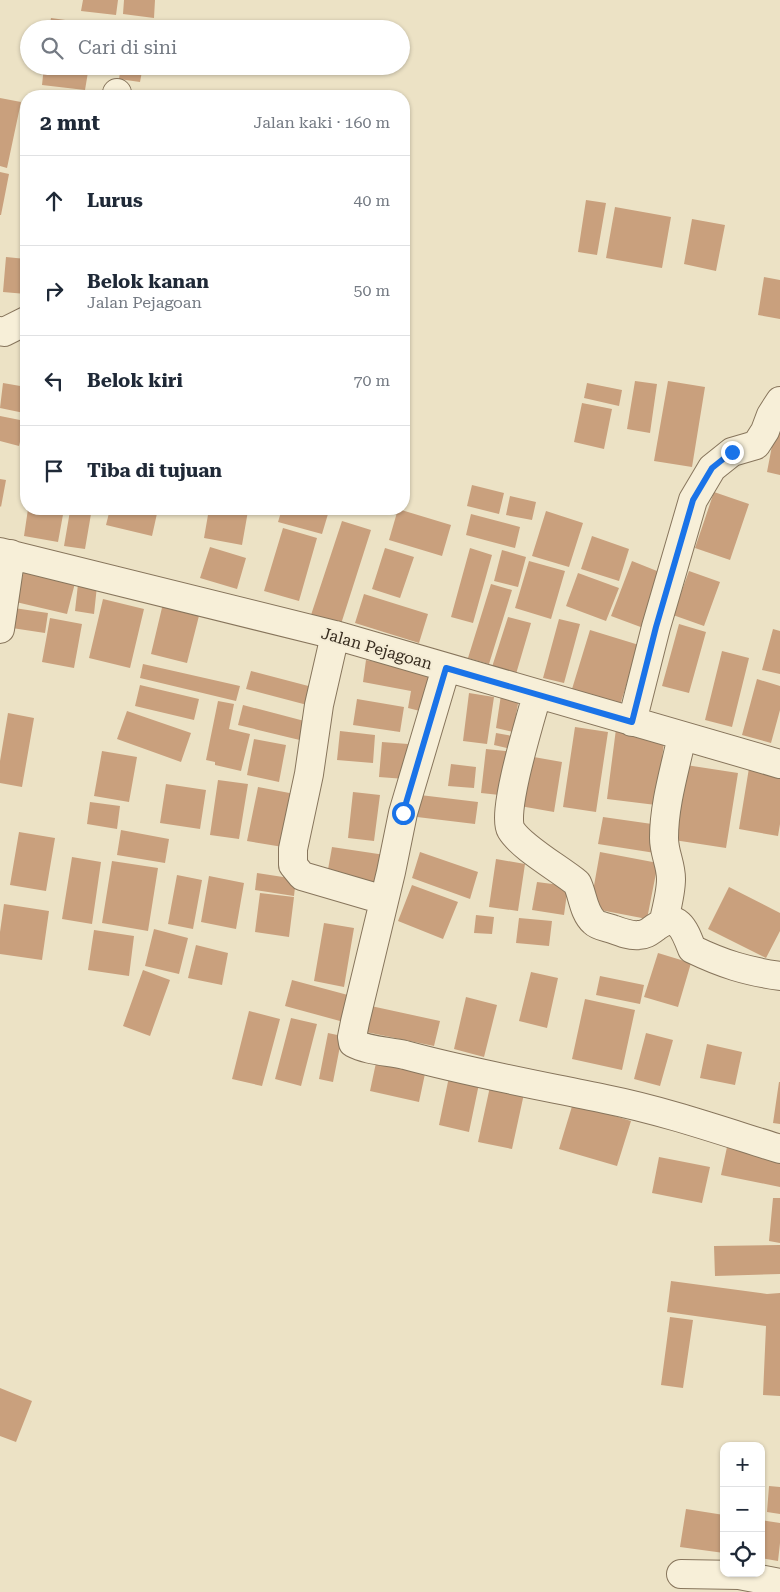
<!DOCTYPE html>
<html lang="id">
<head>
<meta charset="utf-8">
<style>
  :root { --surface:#fff; --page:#f2f2f3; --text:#1f2937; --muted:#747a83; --line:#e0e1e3 }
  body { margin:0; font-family:"Roboto Serif",serif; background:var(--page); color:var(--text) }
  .controls { position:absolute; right:15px; bottom:15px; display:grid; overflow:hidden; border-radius:10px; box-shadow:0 1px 4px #0004 }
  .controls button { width:45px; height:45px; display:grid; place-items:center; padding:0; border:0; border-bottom:1px solid var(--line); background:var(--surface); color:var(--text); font:25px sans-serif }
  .stop { position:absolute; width:15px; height:15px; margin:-11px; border:4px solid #1a73e8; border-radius:50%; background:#fff }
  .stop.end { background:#1a73e8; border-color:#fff; box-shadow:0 1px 5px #0008 }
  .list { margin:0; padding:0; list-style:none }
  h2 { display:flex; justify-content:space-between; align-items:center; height:65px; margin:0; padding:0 20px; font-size:21px }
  h2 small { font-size:16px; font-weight:400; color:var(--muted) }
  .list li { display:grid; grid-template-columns:32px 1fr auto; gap:15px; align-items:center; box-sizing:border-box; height:90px; padding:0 20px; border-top:1px solid var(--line) }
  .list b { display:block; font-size:19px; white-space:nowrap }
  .list p { margin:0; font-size:16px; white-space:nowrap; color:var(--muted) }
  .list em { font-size:16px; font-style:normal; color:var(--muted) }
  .icon { flex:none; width:28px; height:28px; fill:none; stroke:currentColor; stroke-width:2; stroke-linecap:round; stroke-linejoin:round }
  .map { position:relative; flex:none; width:780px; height:1592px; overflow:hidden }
  .search { position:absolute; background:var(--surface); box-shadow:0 1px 4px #0004; left:20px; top:20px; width:390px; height:55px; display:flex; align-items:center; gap:12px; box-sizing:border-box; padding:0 18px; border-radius:28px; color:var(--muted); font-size:19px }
  .panel { position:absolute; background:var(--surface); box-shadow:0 1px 4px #0004; left:20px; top:90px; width:390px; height:425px; border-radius:20px }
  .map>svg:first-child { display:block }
  .building { fill:#c9a07d }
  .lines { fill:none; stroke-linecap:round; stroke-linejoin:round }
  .minor-casing { stroke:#87755c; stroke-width:30 }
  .minor { stroke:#f7efd8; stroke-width:28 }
  .route { stroke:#1a73e8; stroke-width:6 }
  .labels { text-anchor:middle; stroke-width:4; stroke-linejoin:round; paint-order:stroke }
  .street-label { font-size:16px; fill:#372c1f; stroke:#f4ecd5 }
</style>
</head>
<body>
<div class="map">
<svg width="780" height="1592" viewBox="0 0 780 1592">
  <rect width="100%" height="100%" fill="#ece2c5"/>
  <!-- building -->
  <path class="building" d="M83 0H118L116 15 81 11Z
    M124 0H155L154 18 123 14Z
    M51 18 94 24V29H49Z
    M44 66H89L85 90 42 85Z
    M121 66H143L140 82 119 79Z
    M0 98 21 102 7 168 0 166Z
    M0 172 9 174 1 215H0Z
    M586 200 606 203 597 255 578 252Z
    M615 207 671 217 662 268 606 258Z
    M692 219 725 225 716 271 684 264Z
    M6 257 26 259V294L3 292Z
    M764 277 780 280V319L758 315Z
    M25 339H26V366L21 365Z
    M635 381 657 384 650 433 627 429Z
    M668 381 705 387 692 467 654 461Z
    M3 383 26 387 24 413 0 408Z
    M587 383 622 390 619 406 584 398Z
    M582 403 612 409 604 449 574 442Z
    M0 416 25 421 19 446 0 441Z
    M775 430 780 431V475L767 472Z
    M0 479 6 480 1 507 0 506Z
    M472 485 504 493 499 514 467 506Z
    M714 492 749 504 730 560 695 548Z
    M510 496 536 502 532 520 506 515Z
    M28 509H64L58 542 24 536Z
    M110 509H158L152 536 106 525Z
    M209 509H236L248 511 242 545 204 538Z
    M282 509H309L328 514 322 534 278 522Z
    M398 509 451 525 442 556 389 540Z
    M70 511 91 514 85 549 64 546Z
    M546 511 583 523 569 567 532 556Z
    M471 514 520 527 515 548 466 535Z
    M342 521 371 530 341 624 311 615Z
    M283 528 317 538 299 601 264 591Z
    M592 536 629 549 619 581 581 569Z
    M210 547 246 558 237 589 200 578Z
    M385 548 414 557 400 598 372 589Z
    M470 548 492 555 473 623 451 617Z
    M502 550 526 557 518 587 494 581Z
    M529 561 565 571 551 619 515 608Z
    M632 561 667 575 646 629 611 616Z
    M24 571 75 583 67 614 16 602Z
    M689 571 720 582 704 626 673 615Z
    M578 573 619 588 606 621 566 606Z
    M78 584 97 586 94 614 75 611Z
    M491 584 512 590 489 664 468 658Z
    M364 594 428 614 419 643 355 623Z
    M165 595 202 604 187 663 151 654Z
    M103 599 144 609 130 668 89 658Z
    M14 608 48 613 45 633 12 628Z
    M508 617 531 623 516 674 492 667Z
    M50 618 82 624 74 668 42 662Z
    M559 619 580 624 564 683 543 678Z
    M679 624 706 632 689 693 662 686Z
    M773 629 780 631V674L762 670Z
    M590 630 639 645 620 705 572 689Z
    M722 651 749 658 732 727 705 720Z
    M366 660 439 674 428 713 408 708 411 691 363 682Z
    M143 664 240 686 236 701 140 678Z
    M251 671 316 688 311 706 246 689Z
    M757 679 780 686V710L771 743 742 735Z
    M140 685 199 699 194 720 135 706Z
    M469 693 494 697 487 744 463 741Z
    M501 695 519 698 513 732 496 728Z
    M357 699 404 707 400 732 353 725Z
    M218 701 234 704 229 729 250 734 241 771 215 765V762L206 760Z
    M243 705 312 723 308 742 238 725Z
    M127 711 191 733 181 762 117 739Z
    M8 713 34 718 22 787 0 783V761Z
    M575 727 608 732 596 812 563 807Z
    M616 729 665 735 656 805 607 799Z
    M340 731 375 735 373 763 337 760Z
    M496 733 523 738 520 751 494 745Z
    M254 739 286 745 279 782 247 775Z
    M382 742 408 744 405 779 379 777Z
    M486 749 514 752 509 796 481 793Z
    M102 751 137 757 129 802 94 796Z
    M528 756 562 762 554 812 520 806Z
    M451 764 476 767 474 788 448 786Z
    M686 765 738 773 726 848 674 840Z
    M749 768 780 774V824L778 836 739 829Z
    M218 780 248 784 239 839 210 835Z
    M166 784 206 790 200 829 160 823Z
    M258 787 300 795 289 848 247 841Z
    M353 792 380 795 374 841 348 838Z
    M420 795 478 802 475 824 417 817Z
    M90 802 120 806 117 829 87 824Z
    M603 817 659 825 655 853 598 844Z
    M121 830 169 839 165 863 117 855Z
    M19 832 55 838 46 891 10 885Z
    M332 847 385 855 381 883 327 875Z
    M420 852 478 872 470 899 412 878Z
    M600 852 658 863 647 919 590 908Z
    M72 857 101 862 92 924 62 919Z
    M496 859 525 864 518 911 489 907Z
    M112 861 158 868 148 931 102 923Z
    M257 873 296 879 294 896 255 890Z
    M177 875 202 880 193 929 168 924Z
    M209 876 244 883 236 929 201 922Z
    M537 882 568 886 564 915 532 910Z
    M412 885 458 902 443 939 398 921Z
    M729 887 780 913V931L766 958 708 929Z
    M260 893 294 897 289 937 255 932Z
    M4 904 49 911 42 960 0 954V932Z
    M476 915 494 917 492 934 474 933Z
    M519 918 552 921 549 946 516 943Z
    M324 923 354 928 344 987 314 981Z
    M154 929 188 938 179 974 145 966Z
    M94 930 134 936 129 976 88 970Z
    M196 945 228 953 222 985 188 978Z
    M658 953 691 963 678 1007 644 997Z
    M143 970 170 980 150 1036 123 1026Z
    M531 972 558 978 547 1028 519 1021Z
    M600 976 644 985 640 1004 596 995Z
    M292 980 359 998 351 1024 285 1006Z
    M466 997 497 1005 484 1057 454 1049Z
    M585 999 635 1010 622 1070 572 1059Z
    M371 1006 440 1021 434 1046 366 1032Z
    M249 1011 280 1019 262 1086 232 1079Z
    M291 1018 317 1024 301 1086 275 1079Z
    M328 1033 342 1036 333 1082 319 1079Z
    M646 1033 673 1040 660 1086 634 1079Z
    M707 1044 742 1052 735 1085 700 1078Z
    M377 1058 426 1069 419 1102 370 1091Z
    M450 1072 480 1079 469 1132 439 1125Z
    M491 1082 525 1089 512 1149 478 1142Z
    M779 1082H780V1124L773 1123Z
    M573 1103 631 1121 617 1166 559 1149Z
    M727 1147 780 1158V1187L721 1175Z
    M659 1157 710 1167 702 1203 652 1193Z
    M773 1198H780V1243L769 1241Z
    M780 1245V1274L715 1276 714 1246Z
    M671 1281 767 1294 780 1293V1396L763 1395 766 1326 667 1312Z
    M670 1317 693 1320 683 1388 661 1385Z
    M0 1388 32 1401 16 1442 0 1436Z
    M769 1486 780 1487V1514L767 1512Z
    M686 1509 724 1515V1553L680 1547Z
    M761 1520 780 1523V1543L778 1561 761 1558Z"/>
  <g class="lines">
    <defs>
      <path id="minor" d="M117 96V93
        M0 331 4 332 26 321
        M0 552 335 635 780 764
        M0 629 11 554
        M335 635 319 705 309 774 293 849V865L302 876 384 900
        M446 668 403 813 391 872 355 1022 352 1037 353 1043C368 1051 388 1051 405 1055 471 1073 538 1085 605 1099 665 1111 722 1131 780 1149
        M537 695C531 717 501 813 511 830 521 847 560 869 577 883 583 895 583 912 594 922 598 926 606 927 612 929 620 932 630 936 639 935 646 935 650 931 656 927 678 910 685 931 692 949 723 964 746 971 780 976
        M632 722 656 627 693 500 712 468 732 452 756 445 765 431 771 415 780 401
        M664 920C667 907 671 892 671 879 671 864 664 853 664 838 664 804 675 769 682 736
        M681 1574 739 1575 780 1583"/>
    </defs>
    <!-- minor casing -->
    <use href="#minor" class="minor-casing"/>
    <!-- minor -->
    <use href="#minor" class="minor"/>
  </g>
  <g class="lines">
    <!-- route -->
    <path class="route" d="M403 813 446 668 632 722 656 627 693 500 712 468 732 452"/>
  </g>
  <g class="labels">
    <!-- street labels -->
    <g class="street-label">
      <text transform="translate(377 648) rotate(16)" y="6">Jalan Pejagoan</text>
    </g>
  </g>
</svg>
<div class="controls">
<button>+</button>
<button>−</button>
<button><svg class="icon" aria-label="locate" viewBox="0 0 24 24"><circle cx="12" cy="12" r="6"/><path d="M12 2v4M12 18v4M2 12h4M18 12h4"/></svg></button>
</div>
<div class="stop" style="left:403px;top:813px"></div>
<div class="stop end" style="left:732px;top:452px"></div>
<div class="search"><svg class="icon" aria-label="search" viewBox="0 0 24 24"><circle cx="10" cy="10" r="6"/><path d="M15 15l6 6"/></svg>Cari di sini</div>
<section class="panel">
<h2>2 mnt<small>Jalan kaki · 160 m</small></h2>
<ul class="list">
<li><svg class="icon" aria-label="ahead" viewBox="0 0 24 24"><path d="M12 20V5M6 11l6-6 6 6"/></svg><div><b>Lurus</b></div><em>40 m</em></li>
<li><svg class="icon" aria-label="right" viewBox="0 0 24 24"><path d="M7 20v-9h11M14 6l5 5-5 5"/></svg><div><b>Belok kanan</b><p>Jalan Pejagoan</p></div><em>50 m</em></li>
<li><svg class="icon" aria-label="left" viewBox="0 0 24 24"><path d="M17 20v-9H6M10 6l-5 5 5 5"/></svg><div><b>Belok kiri</b></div><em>70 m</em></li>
<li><svg class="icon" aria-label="arrive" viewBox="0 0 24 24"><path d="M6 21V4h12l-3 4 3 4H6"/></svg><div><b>Tiba di tujuan</b></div></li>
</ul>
</section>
</div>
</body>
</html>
